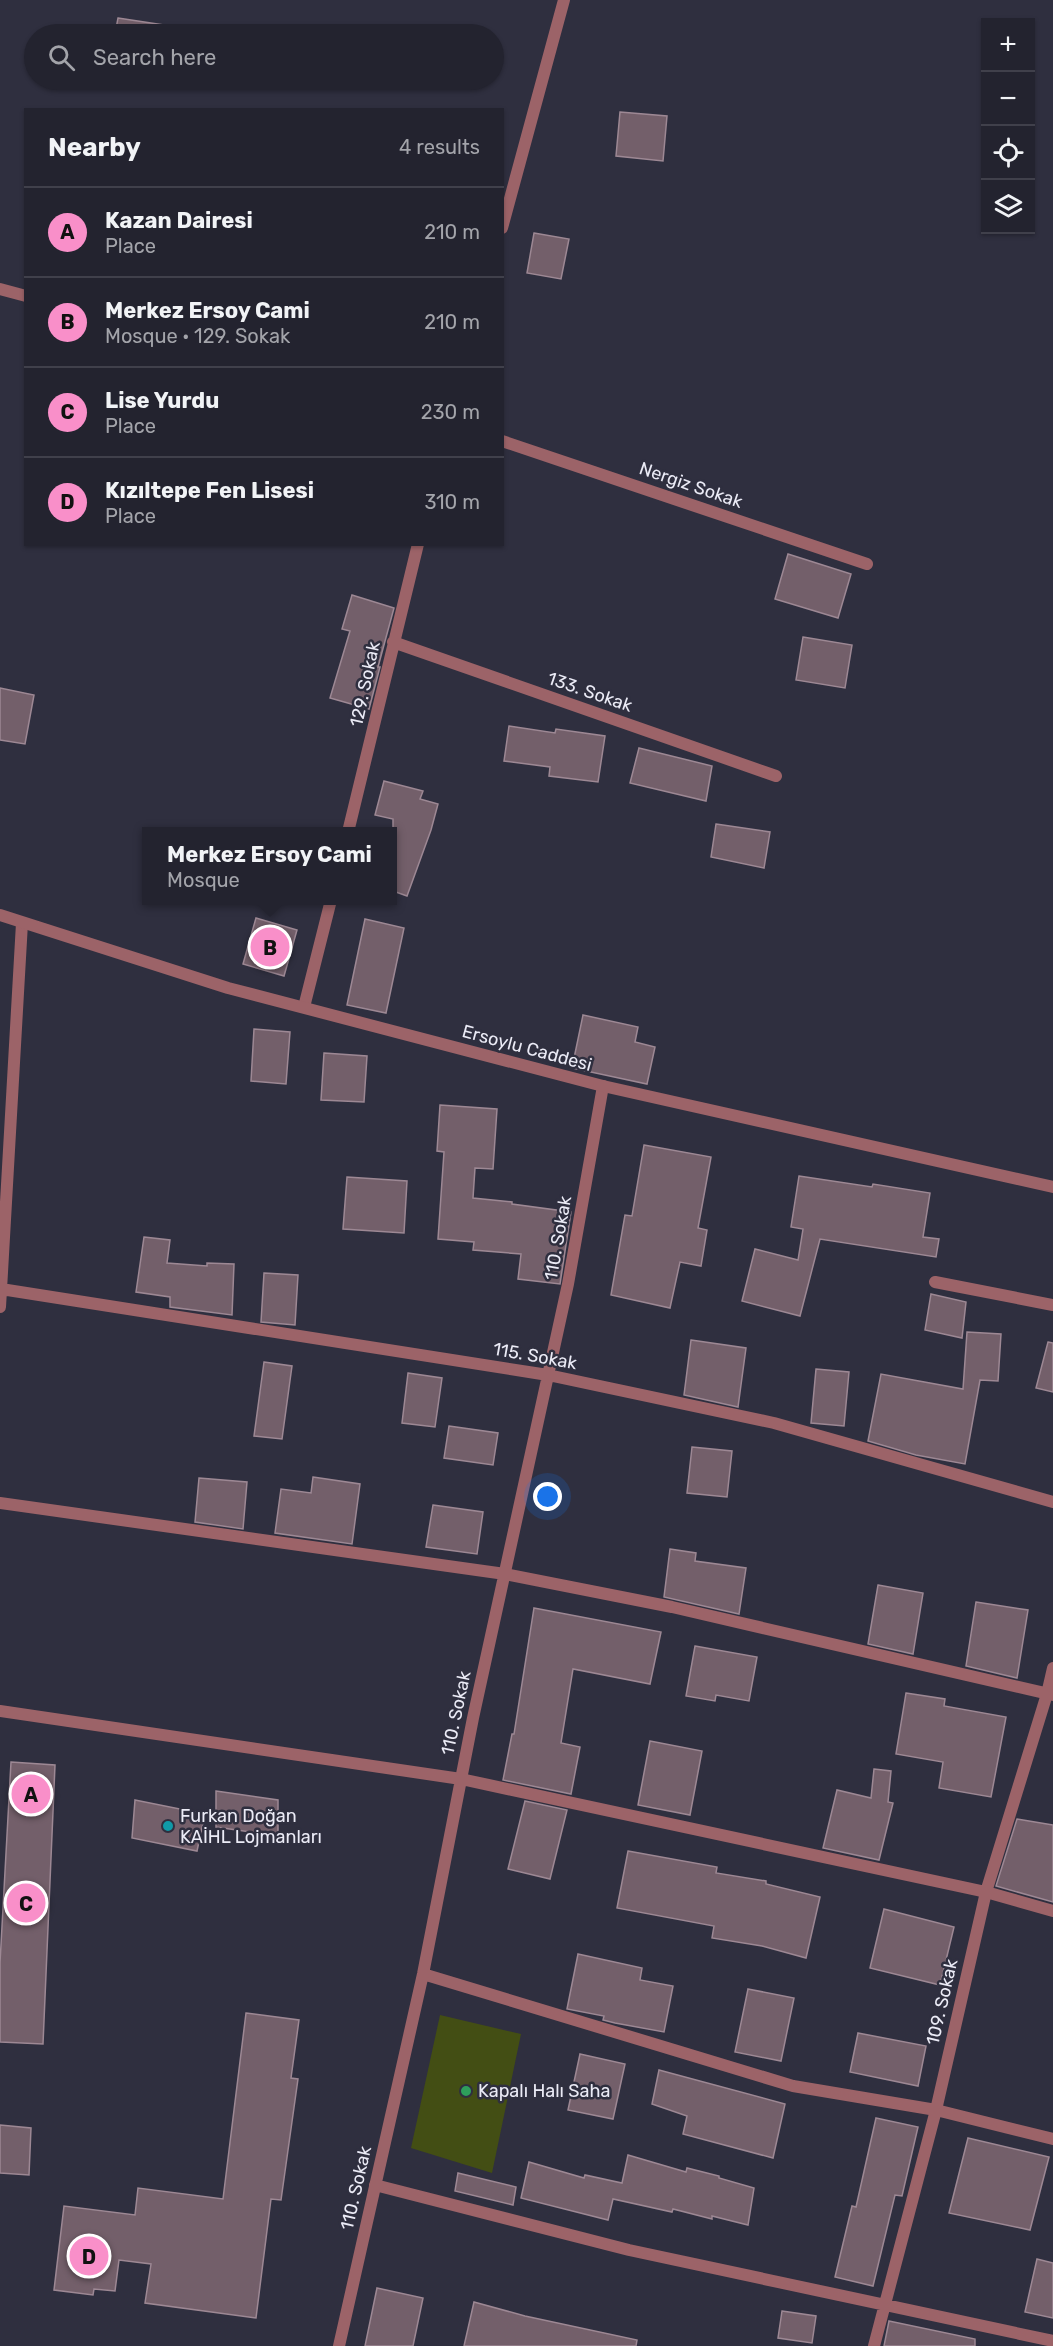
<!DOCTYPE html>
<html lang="en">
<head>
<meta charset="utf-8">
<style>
  :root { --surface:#23232f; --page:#2b2b37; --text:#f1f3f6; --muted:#a3a4aa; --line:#40404b; --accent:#f98fc9 }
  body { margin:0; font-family:Rubik,sans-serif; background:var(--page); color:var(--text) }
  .controls { position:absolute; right:18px; top:18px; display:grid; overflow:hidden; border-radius:0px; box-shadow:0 2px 4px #0004 }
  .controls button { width:54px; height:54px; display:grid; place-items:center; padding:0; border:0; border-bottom:2px solid var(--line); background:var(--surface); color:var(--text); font:30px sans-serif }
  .you { position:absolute; left:548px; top:1497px; width:21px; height:21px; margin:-15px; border:4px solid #fff; border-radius:50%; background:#1a73e8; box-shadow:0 0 0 9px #1a73e833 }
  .badge { display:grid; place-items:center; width:39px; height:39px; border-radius:50%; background:var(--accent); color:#111; font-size:20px; font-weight:700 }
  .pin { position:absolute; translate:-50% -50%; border:3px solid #fff; box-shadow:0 2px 6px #0006 }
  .popup { position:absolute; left:142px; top:827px; width:255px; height:78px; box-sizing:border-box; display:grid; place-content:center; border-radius:0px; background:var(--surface); filter:drop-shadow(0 2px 4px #0005); font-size:20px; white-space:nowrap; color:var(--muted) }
  .popup b { font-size:22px; color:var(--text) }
  .popup::after { content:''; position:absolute; left:50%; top:100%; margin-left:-12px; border:12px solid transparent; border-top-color:var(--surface) }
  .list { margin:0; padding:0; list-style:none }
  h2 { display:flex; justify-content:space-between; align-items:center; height:78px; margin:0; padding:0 24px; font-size:26px }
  h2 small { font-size:20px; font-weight:400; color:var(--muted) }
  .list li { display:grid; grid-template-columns:39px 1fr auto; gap:18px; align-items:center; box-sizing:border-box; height:90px; padding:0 24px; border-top:2px solid var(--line) }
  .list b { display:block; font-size:22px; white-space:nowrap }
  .list p { margin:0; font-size:20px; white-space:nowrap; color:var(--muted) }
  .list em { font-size:20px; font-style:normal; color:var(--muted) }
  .icon { flex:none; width:33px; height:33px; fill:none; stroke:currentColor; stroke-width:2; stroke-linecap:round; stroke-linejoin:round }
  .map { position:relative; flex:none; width:1053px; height:2346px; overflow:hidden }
  .search { position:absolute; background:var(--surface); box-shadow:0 2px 4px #0004; left:24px; top:24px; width:480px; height:66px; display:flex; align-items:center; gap:15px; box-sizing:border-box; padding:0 21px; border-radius:33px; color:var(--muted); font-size:22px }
  .panel { position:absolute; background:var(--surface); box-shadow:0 2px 4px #0004; left:24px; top:108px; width:480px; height:438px; border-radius:0px }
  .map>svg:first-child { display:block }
  .green { fill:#434e14 }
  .building { fill:#735f6a; stroke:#9d8894; stroke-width:1.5 }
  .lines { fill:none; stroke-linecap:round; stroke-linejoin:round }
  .minor { stroke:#9c6368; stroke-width:12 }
  .tertiary { stroke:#9c6368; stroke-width:12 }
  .culture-dot { fill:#0f9aa8; stroke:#2f2f3f; stroke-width:2 }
  .leisure-dot { fill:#2e9e5b; stroke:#2f2f3f; stroke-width:2 }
  .labels { text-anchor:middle; stroke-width:5; stroke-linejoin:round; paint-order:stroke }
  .street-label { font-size:18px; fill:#ebebf6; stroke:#2f2f3f }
  .poi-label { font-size:18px; fill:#ebebf6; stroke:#2f2f3f; text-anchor:start }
</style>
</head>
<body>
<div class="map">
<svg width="1053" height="2346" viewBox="0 0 1053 2346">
  <rect width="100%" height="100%" fill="#2f2f3f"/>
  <!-- green -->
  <path class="green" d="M440 2015 521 2034 492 2173 411 2148Z"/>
  <!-- building -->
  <path class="building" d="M118 18 170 26 169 34H115Z
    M620 112 667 116 663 161 616 156Z
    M534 233 569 239 561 279 527 273Z
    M788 554 851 574 838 618 775 599Z
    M352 595 394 608 378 667H380L369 709 330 698 350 631 342 629Z
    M803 637 852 645 845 688 796 680Z
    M0 688 34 695 25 744 0 740Z
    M509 726 555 733 556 729 605 736 598 782 549 776 550 767 504 761Z
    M639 748 712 766 706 801 630 783Z
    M384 781 423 791 420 799 438 804 431 830 407 896 393 891V819L375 815Z
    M716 824 770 832 764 868 711 857Z
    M256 918 297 930 284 976 243 964Z
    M365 919 404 928 386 1013 347 1005Z
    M583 1015 638 1027 635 1042 655 1047 647 1084 572 1068Z
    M254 1029 290 1032 286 1084 251 1081Z
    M324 1053 367 1056 364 1102 321 1100Z
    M440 1105 497 1109 493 1169 475 1168 473 1198 512 1202V1204L571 1212 560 1284 518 1279 521 1254 473 1250 474 1242 438 1239 444 1152 437 1151Z
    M644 1145 711 1157 698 1228 707 1230 701 1266 680 1262 670 1308 611 1295 625 1215 632 1216Z
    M799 1176 872 1187 873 1184 930 1193 923 1237 939 1239 936 1257 820 1239 800 1316 742 1301 755 1249 798 1260 803 1229 791 1227Z
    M347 1177 407 1181 404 1233 343 1229Z
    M144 1237 170 1240 167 1263 207 1266V1263L234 1264 232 1315 170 1307V1297L136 1292Z
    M264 1273 298 1275 295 1325 261 1322Z
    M931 1294 966 1302 962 1338 925 1330Z
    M967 1332 1001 1334 998 1381 980 1380 965 1464 916 1455 868 1441 881 1374 963 1389Z
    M691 1340 746 1348 738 1407 684 1395Z
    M1048 1342 1053 1343V1392L1036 1388Z
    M264 1362 292 1366 282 1439 254 1436Z
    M816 1369 849 1372 844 1426 811 1423Z
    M408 1373 442 1378 435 1427 402 1423Z
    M449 1426 498 1433 493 1465 444 1458Z
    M692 1447 732 1451 727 1497 687 1493Z
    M313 1477 360 1484 352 1544 275 1533 281 1489 311 1493Z
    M199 1478 247 1482 243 1529 195 1522Z
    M433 1505 483 1512 477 1554 426 1547Z
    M670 1549 696 1553 695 1561 746 1568 739 1614 664 1597Z
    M878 1585 923 1593 913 1654 868 1644Z
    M976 1602 1028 1610 1017 1678 966 1666Z
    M534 1608 661 1632 650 1684 573 1669 561 1743 580 1747 571 1794 503 1780 512 1734H514Z
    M695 1646 757 1657 749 1701 716 1695 715 1701 686 1696Z
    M906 1693 945 1699 944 1706 1006 1717 991 1797 939 1788 943 1762 896 1754Z
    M650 1741 702 1751 690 1815 638 1805Z
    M11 1762 55 1765 43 2044 0 2042V1963Z
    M874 1769 891 1771 888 1802 893 1803 879 1860 823 1848 837 1790 871 1798Z
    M216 1791 278 1800V1836L216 1827Z
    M135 1800 205 1814 197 1851 132 1838Z
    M525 1801 567 1810 550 1879 508 1869Z
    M1017 1819 1053 1825V1902L996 1886Z
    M628 1851 717 1867 716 1873 766 1881V1884L820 1897 806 1958 762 1946 712 1938 714 1926 617 1908Z
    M884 1909 954 1927 940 1985 870 1968Z
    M578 1954 642 1968 640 1980 673 1986 664 2032 615 2023 603 2020 604 2016 567 2009Z
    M748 1989 794 1998 781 2061 735 2052Z
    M246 2013 299 2020 291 2078 298 2079 281 2200 271 2199 256 2318 145 2303 151 2264 119 2260 115 2291 94 2289 93 2295 54 2290 64 2206 135 2215 138 2188 223 2199Z
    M858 2033 926 2046 918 2086 850 2072Z
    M580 2054 625 2064 613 2119 568 2110Z
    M659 2070 785 2104 773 2158 683 2134 687 2116 652 2104Z
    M876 2118 918 2127 902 2196 895 2195 873 2286 835 2277 852 2206 856 2207Z
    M0 2125 31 2128 29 2175 0 2173Z
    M968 2138 1049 2157 1030 2230 949 2213Z
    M628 2155 686 2172 687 2168 719 2176V2178L754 2188 748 2225 712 2216V2219L673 2209 672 2212 613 2199 608 2220 521 2198 529 2162 584 2178 585 2175 622 2183Z
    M458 2173 516 2187 513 2205 455 2191Z
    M1037 2259 1053 2263V2318L1025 2312Z
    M377 2288 423 2298 413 2346H365Z
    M474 2302 525 2316 637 2340 636 2346H464Z
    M782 2311 816 2316 812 2343 778 2338Z
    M889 2321 975 2339V2346H884Z"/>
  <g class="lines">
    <!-- minor -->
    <path class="minor" d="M502 228 564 0
      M0 289 26 296
      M502 441 867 564
      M393 642 776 776
      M348 832 418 544
      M304 1007 331 900
      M935 1282 1053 1305
      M1 1289 548 1375 774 1423 1053 1502
      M0 1307 22 923
      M0 1503 505 1574 672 1607 1053 1695
      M0 1711 461 1779 986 1892 1053 1911
      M423 1974 793 2086 936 2110 1053 2139
      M375 2185 629 2250 1053 2341
      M339 2346 423 1974 473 1718 568 1284 603 1086
      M874 2346 936 2110 986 1892 1047 1694 1053 1668"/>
    <!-- tertiary -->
    <path class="tertiary" d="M0 915 228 988 603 1086 1053 1187"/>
  </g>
  <!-- markers -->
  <circle class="culture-dot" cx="168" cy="1826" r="6"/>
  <circle class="leisure-dot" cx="466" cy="2091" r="6"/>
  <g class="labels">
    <!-- street labels -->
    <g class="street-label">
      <text transform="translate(691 485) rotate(19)" y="6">Nergiz Sokak</text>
      <text transform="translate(365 684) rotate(-78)" y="6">129. Sokak</text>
      <text transform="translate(590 692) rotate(19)" y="6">133. Sokak</text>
      <text transform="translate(527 1048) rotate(15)" y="6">Ersoylu Caddesi</text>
      <text transform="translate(558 1238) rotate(-80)" y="6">110. Sokak</text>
      <text transform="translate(535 1356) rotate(10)" y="6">115. Sokak</text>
      <text transform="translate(456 1713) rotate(-78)" y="6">110. Sokak</text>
      <text transform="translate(942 2002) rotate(-77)" y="6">109. Sokak</text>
      <text transform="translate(356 2188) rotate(-77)" y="6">110. Sokak</text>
    </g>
    <!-- poi labels -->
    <g class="poi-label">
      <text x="180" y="1822">Furkan Doğan<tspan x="180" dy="21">KAİHL Lojmanları</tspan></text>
      <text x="478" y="2097">Kapalı Halı Saha</text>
    </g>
  </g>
</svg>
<div class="controls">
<button>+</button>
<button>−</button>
<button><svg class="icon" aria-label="locate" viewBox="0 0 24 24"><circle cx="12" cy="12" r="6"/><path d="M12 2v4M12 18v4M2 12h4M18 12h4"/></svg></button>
<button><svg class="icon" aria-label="layers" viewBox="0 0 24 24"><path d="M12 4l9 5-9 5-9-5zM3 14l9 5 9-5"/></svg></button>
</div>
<div class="you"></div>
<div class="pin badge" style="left:31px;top:1794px">A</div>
<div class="pin badge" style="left:270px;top:947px">B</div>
<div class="popup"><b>Merkez Ersoy Cami</b>Mosque</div>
<div class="pin badge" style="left:26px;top:1903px">C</div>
<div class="pin badge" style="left:89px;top:2256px">D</div>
<div class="search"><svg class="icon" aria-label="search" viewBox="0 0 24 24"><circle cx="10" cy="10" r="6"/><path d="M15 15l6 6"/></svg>Search here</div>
<section class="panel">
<h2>Nearby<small>4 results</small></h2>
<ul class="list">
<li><span class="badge">A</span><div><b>Kazan Dairesi</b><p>Place</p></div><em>210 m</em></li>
<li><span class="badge">B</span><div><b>Merkez Ersoy Cami</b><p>Mosque · 129. Sokak</p></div><em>210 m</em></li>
<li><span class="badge">C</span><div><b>Lise Yurdu</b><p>Place</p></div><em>230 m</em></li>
<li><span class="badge">D</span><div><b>Kızıltepe Fen Lisesi</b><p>Place</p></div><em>310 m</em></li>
</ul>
</section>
</div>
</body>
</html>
